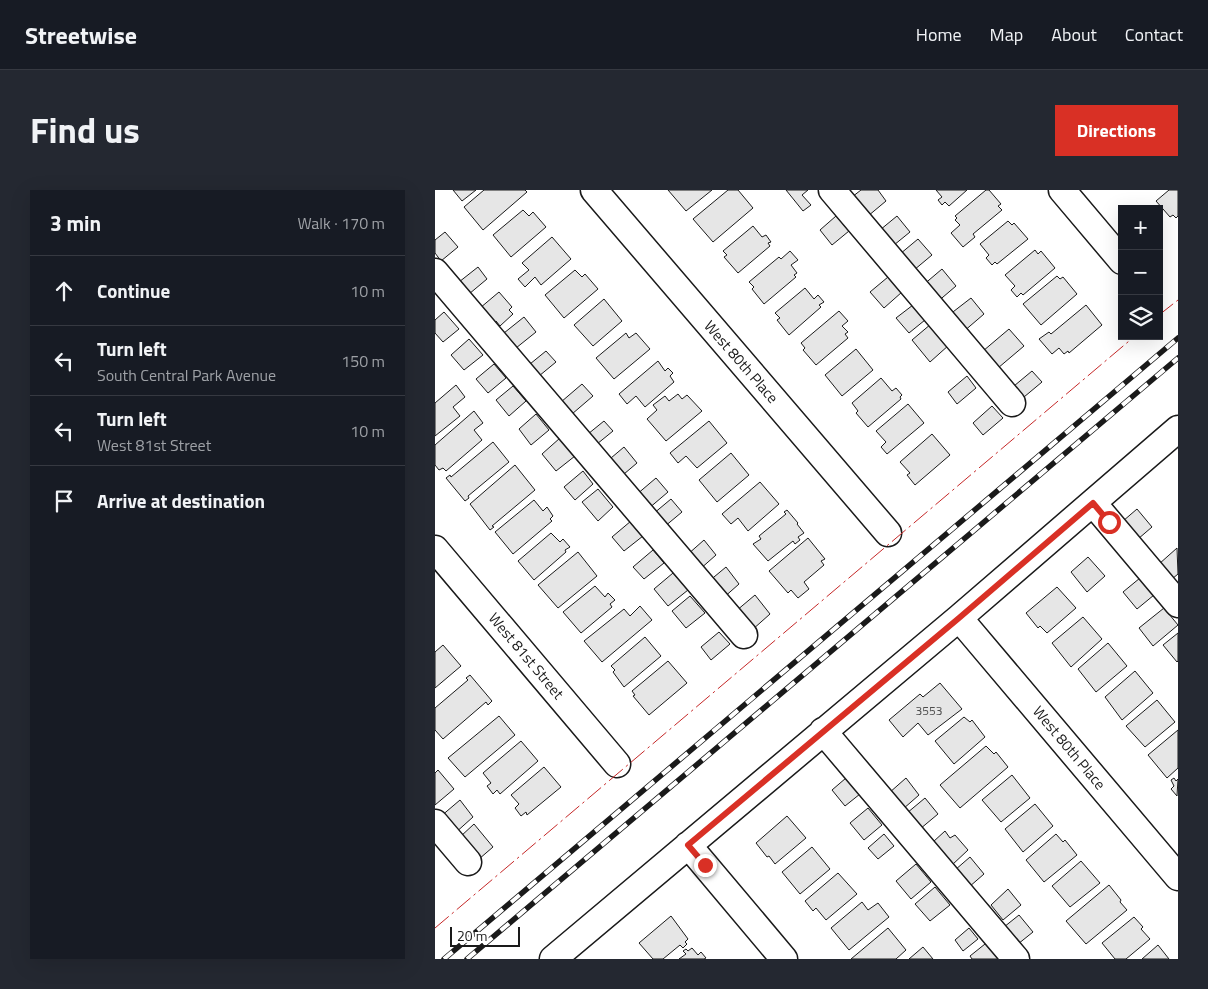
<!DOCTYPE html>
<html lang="en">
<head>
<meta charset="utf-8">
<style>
  :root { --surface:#171b24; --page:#242831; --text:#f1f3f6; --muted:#9ea1a6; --line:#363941; --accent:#d93025 }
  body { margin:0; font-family:"Titillium Web",sans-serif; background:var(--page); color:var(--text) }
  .controls { position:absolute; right:15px; top:15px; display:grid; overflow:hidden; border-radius:0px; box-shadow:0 5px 20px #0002 }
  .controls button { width:45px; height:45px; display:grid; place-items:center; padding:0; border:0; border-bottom:1px solid var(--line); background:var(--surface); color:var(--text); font:25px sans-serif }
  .scale { position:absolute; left:15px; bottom:12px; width:70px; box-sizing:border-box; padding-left:5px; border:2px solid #1a1a1a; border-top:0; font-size:14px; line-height:18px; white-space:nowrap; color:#1a1a1a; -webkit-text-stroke:4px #fff; paint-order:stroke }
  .stop { position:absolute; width:15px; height:15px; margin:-11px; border:4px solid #d93025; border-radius:50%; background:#fff }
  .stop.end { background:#d93025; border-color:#fff; box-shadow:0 1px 5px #0008 }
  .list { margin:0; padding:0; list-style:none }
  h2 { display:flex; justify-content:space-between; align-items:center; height:65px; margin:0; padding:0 20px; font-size:21px }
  h2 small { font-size:16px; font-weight:400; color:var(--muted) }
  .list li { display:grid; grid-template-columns:32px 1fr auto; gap:15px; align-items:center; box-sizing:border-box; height:70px; padding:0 20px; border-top:1px solid var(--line) }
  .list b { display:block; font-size:19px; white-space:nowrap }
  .list p { margin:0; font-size:16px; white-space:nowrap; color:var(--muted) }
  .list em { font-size:16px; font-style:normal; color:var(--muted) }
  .icon { flex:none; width:28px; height:28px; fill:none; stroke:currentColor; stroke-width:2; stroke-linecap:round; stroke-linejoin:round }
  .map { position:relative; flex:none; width:743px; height:769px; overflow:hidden; border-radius:0px }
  header { display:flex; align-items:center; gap:30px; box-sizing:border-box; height:70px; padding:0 25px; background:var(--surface); border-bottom:1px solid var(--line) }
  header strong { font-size:24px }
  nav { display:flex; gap:28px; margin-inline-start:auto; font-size:18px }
  .intro { display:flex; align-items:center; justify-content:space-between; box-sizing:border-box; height:120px; padding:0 30px }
  h1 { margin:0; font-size:35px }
  .button { padding:12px 22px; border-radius:0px; background:var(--accent); color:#fff; font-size:18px; font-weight:700 }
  main { display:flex; gap:30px; padding:0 30px }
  aside { flex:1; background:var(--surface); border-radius:0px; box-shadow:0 5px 20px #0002 }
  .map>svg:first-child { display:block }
  .building { fill:#e6e6e6; stroke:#1a1a1a }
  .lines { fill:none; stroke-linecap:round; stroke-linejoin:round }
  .minor-casing { stroke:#1a1a1a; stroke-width:29 }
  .minor { stroke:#fff; stroke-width:26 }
  .rail-casing { stroke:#1a1a1a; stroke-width:5.5 }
  .rail { stroke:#fff; stroke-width:4; stroke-dasharray:11; stroke-linecap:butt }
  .power { stroke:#c62828; stroke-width:1; stroke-dasharray:18 4 2.5 4; stroke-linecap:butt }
  .route { stroke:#d93025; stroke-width:6 }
  .labels { text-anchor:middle; stroke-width:4; stroke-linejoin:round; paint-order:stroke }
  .number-label { font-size:12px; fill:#4d4d4d }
  .street-label { font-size:15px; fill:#1a1a1a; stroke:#fff }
</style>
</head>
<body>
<header>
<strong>Streetwise</strong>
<nav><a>Home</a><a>Map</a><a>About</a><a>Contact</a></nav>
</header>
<div class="intro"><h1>Find us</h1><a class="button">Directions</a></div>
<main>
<aside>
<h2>3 min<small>Walk · 170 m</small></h2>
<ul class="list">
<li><svg class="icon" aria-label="ahead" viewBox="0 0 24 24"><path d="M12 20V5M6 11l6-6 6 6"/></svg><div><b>Continue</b></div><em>10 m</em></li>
<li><svg class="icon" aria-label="left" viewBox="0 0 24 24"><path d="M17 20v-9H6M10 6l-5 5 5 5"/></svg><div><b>Turn left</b><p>South Central Park Avenue</p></div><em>150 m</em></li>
<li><svg class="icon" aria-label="left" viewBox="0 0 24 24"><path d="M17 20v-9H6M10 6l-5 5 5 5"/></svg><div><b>Turn left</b><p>West 81st Street</p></div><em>10 m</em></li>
<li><svg class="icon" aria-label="arrive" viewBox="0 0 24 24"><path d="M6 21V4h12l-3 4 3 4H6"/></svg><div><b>Arrive at destination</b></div></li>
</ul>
</aside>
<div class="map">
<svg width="743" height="769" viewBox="0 0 743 769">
  <rect width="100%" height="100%" fill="#fff"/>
  <!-- building -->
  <path class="building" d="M18 0H41L27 11Z
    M49 0H90L92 2 48 40 29 17Z
    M233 0H277L251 21Z
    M293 0H303L318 18 278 52 258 29Z
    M351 0H373L367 5 376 15 368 21Z
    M426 0H443L451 11 433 26 417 7Z
    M501 0H532L514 16 510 12 507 15 503 10 507 7Z
    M551 0H554L566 14 563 16 567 20 538 44 540 47 528 57 516 43 525 35 520 30 522 28 520 26Z
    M734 0H743V26L741 28 738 25 735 27 721 11Z
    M88 20 94 26 98 22 111 37 76 67 58 45Z
    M401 26 414 41 397 55 385 40Z
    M462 26 475 42 459 55 445 40Z
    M573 31 577 35 579 33 593 49 562 74 560 72 557 75 551 68 554 65 545 54Z
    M318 36 327 47 331 45 336 52 333 53 335 56 303 83 289 67 292 65 288 61Z
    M10 42 23 57 6 71 0 63V50Z
    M117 47 136 69 106 95 100 87 90 97 83 89 94 80 87 73Z
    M483 49 497 65 479 80 465 64Z
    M600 60 603 64 606 61 620 78 588 105 586 103 582 107 576 100 580 96 570 85Z
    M355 61 363 70 356 75 362 83 359 85 361 87 329 114 317 99 319 97 314 92 344 67 346 69Z
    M43 77 52 89 34 104 24 92Z
    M507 79 521 96 501 113 487 96Z
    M140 80 147 87 150 84 163 99 129 128 110 105Z
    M622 86 625 89 628 87 642 104 606 135 588 114Z
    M453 87 467 102 449 118 435 102Z
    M370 98 379 109 383 105 389 112 384 115 386 117 354 145 342 130 345 128 340 123Z
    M64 102 77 117 74 120 78 124 65 136 61 131 59 134 45 118Z
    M536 108 549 124 528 142 514 125Z
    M169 109 187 131 158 156 139 135Z
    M478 115 490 130 474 143 461 128Z
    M651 115 667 135 634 163 633 161 629 164 624 158 617 164 604 149 614 142 616 144Z
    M404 121 413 131 407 136 413 142 410 144 413 148 381 175 368 160 370 158 366 153Z
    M9 122 24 139 8 152 0 143V130Z
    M89 127 101 142 81 158 69 143Z
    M496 134 514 155 495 172 477 150Z
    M574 139 589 156 563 178 548 161Z
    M191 143 194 148 201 143 215 159 179 189 161 168Z
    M34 149 48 165 29 180 16 165Z
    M421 159 438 180 407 206 390 185Z
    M111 161 121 172 104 186 95 174Z
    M223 171 230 181 233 178 238 183 235 186 239 192 210 217 201 206 192 214 184 204Z
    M59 174 71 188 53 203 41 189Z
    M597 181 607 192 589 207 579 196Z
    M532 186 541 198 522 214 513 202Z
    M446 188 457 201 461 198 467 205 465 207 466 209 433 237 421 223 423 221 417 213Z
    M147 194 158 206 137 224 126 212Z
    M21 195 30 207 18 217 25 226 0 246V213Z
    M78 196 91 211 74 226 61 210Z
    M243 204 247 209 252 205 267 221 231 251 212 229 222 220 218 215 230 206 234 211Z
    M473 214 489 233 452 264 446 257 451 252 441 241Z
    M557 216 568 228 548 245 538 233Z
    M39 221 48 233 39 240 47 250 11 281 8 278 4 280 0 275V255Z
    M101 224 114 240 96 255 84 239Z
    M169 231 178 241 162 254 153 244Z
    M274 231 292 253 262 278 251 266 243 273 235 263Z
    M497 244 515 265 480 295 472 285 475 283 465 272Z
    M125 248 140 266 121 281 107 264Z
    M58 252 74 272 33 306 34 308 30 311 11 288 15 285 16 287Z
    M189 257 202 273 189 284 176 268Z
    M296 263 314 285 282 312 264 290Z
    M80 275 100 300 57 336 59 337 55 340 35 314Z
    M148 281 158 294 140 310 129 297Z
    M221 288 233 302 213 319 201 305Z
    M325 292 344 314 313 341 303 328 296 334 287 324Z
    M163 299 178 317 163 331 147 312Z
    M236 309 247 322 229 337 218 324Z
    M99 310 108 321 112 317 118 326 115 329 117 331 78 364 60 342Z
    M702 319 717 337 703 349 688 331Z
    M352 320 363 333 362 334 369 343 363 347 365 350 360 354 358 351 333 371 318 354 326 349 324 346 351 324 349 322Z
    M196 331 208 346 189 361 177 347Z
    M116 343 125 352 128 349 135 357 130 360 131 362 99 390 83 371Z
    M373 348 390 369 386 371 389 375 369 392 374 399 363 408 356 400 353 403 334 381Z
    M269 350 281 365 264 380 252 365Z
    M742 358 743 384 737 389 724 374Z
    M218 360 229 373 209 389 198 377Z
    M143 362 162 386 123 418 103 395Z
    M653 367 670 386 652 402 636 382Z
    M291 377 304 394 287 409 273 392Z
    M238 383 253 400 233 416 219 399Z
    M705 388 719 405 702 419 688 402Z
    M160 396 170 407 173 403 180 410 175 414 177 417 146 443 128 422Z
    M622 397 641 418 612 443 605 436 603 438 591 423Z
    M320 405 335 424 317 440 301 421Z
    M255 406 270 423 251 438 237 421Z
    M205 416 217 430 167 472 149 451 189 419 195 426Z
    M729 418 743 435 718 456 704 438Z
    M648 427 667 449 636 477 617 453Z
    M284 442 295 454 276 470 266 457Z
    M743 443V471L742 472 728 455Z
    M210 447 226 466 189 497 178 482 180 480 176 476Z
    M673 453 692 476 661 502 643 479Z
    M8 455 26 476 0 498V462Z
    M233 471 252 493 214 525 198 506 200 505 197 501Z
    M700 481 718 503 687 530 670 507Z
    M35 485 57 511 53 515 51 512 8 549 0 540V518L33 490 31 488Z
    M505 493 527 519 493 545 483 533 468 547 454 530 485 504 488 507Z
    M722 510 740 532 710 557 691 536Z
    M64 526 80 545 30 587 13 568Z
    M529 527 535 532 537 530 550 547 519 574 500 551Z
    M743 540V578L732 588 713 565Z
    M86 551 103 571 65 604 62 600 58 604 52 596 56 593 48 583Z
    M551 556 559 564 561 562 573 577 525 618 505 595Z
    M109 577 126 597 92 625 91 622 86 626 80 618 84 614 76 605Z
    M3 580 19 599 0 615V583Z
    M577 585 595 608 566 632 547 610Z
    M411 588 425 604 410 616 397 600Z
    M471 588 484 605 468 619 454 603Z
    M739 588 741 591 743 589 742 606 736 599 739 596 736 590Z
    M490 608 503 624 485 639 472 623Z
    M25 610 38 627 19 644 5 627Z
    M600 614 618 636 588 662 570 639Z
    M433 618 447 635 429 650 415 633Z
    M352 626 371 648 340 674 334 666 332 667 321 653Z
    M39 634 58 657 44 669 25 647Z
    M510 641 515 648 520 645 533 660 517 675 498 652Z
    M449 644 459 656 443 669 433 658Z
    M621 644 628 652 630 650 642 665 609 692 591 670Z
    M377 657 395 679 365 704 347 682Z
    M535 667 549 684 534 697 520 680Z
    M646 671 665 693 635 717 617 696Z
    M481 674 496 692 476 709 461 691Z
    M403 683 422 704 391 730 381 718 378 721 370 711Z
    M674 695 686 710 685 712 692 720 651 754 631 731Z
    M500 697 515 715 495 731 480 714Z
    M573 699 586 715 568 730 556 715Z
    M427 712 433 720 443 713 454 727 414 760 396 738Z
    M584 725 598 742 583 754 569 737Z
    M236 726 253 749 250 752 252 754 248 758 245 755 228 769H218L204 753Z
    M699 727 708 737 706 739 715 749 691 769H680L667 753Z
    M453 738 471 760 461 769H416Z
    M534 738 543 749 528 761 520 750Z
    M550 754 564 769H537L535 766Z
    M723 755 734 769H707Z
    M488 757 498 769H474Z
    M257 758 263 765 266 762 271 768 269 769H244L251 764 248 761 251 759 253 761Z"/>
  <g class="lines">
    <defs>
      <path id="minor" d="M159 0 453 343
        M397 0 577 213
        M627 0 687 71
        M0 82 309 445
        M658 313 743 414
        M0 359 182 574
        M524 428 743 687
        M388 541 581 769
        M0 633 33 672
        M253 655 349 769
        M118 769 524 428 743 239"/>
    </defs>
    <!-- minor casing -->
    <use href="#minor" class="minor-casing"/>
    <!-- minor -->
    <use href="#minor" class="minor"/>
    <defs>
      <path id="rail" d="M9 769 743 148
        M32 769 743 168"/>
    </defs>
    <!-- rail casing -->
    <use href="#rail" class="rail-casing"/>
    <!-- rail -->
    <use href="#rail" class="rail"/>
    <!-- power -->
    <path class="power" d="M724 125 743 110
      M0 738 700 146"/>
  </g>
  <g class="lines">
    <!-- route -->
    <path class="route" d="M270 675 253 655 524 428 658 313 674 332"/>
  </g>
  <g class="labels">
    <!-- number labels -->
    <g class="number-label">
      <text x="494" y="525">3553</text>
    </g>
    <!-- street labels -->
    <g class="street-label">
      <text transform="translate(306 172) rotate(49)" y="5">West 80th Place</text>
      <text transform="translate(91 466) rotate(50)" y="5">West 81st Street</text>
      <text transform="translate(634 558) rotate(50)" y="5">West 80th Place</text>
    </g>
  </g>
</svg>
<div class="controls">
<button>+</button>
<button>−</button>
<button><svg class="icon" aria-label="layers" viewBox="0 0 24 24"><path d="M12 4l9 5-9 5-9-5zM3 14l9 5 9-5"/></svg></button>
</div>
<div class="scale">20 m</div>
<div class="stop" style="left:674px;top:332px"></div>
<div class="stop end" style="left:270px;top:675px"></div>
</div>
</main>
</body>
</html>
